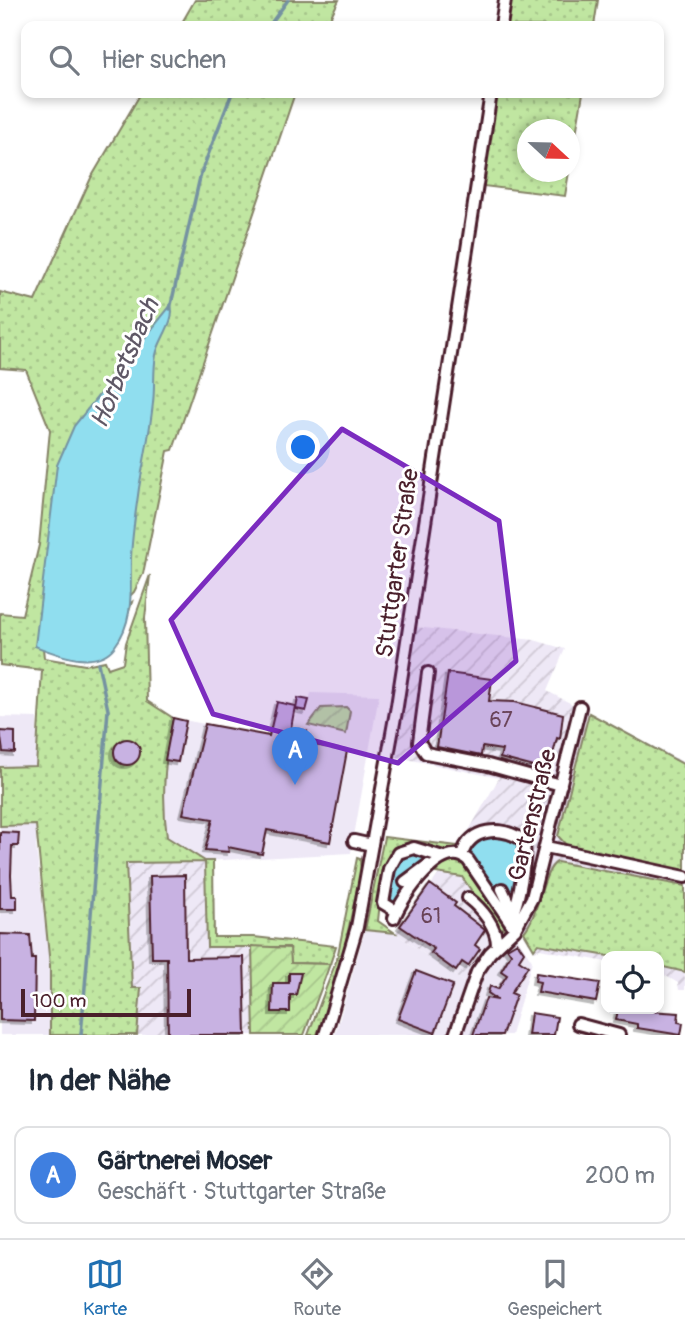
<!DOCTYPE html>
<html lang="de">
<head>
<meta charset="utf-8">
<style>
  :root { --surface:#fff; --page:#f6f6f7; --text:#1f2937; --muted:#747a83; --line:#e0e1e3; --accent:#1f6fb2 }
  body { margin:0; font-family:Pangolin,sans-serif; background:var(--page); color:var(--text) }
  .controls { position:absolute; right:21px; bottom:21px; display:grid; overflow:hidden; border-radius:14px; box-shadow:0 4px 10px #0003 }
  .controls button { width:63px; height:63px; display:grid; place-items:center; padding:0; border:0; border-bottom:2px solid var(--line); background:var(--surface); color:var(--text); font:35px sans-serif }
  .compass { position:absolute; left:517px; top:119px; width:63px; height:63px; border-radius:50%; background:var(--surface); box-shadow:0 4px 10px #0003; rotate:112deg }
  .scale { position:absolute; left:21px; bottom:18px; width:170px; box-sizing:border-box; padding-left:7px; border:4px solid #4a1f2b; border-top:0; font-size:19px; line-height:24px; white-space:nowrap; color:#4a1f2b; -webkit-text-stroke:5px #fff; paint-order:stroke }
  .you { position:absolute; left:304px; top:448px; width:24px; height:24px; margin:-18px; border:5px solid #fff; border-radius:50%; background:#1a73e8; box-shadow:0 0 0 10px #1a73e833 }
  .badge { display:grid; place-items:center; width:46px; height:46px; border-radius:50%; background:var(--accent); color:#fff; font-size:23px; font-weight:700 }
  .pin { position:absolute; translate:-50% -58px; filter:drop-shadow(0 2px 4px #0008) }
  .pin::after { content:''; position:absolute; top:37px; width:24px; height:21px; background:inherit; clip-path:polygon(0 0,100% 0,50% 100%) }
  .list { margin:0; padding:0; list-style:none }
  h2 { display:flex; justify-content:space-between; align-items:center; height:91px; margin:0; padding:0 28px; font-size:30px }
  h2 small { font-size:23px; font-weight:400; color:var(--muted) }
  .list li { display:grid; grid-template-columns:46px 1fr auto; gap:21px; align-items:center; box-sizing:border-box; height:98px; margin:0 14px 14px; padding:0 14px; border:2px solid var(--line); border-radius:14px }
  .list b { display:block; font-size:26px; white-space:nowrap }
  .list p { margin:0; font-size:23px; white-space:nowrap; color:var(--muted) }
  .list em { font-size:23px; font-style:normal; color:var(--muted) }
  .icon { flex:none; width:38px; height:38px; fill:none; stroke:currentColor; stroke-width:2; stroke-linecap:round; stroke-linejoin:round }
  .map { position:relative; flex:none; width:685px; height:1035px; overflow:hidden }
  .search { position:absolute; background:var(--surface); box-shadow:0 4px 10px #0003; left:21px; right:21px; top:21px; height:77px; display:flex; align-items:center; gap:18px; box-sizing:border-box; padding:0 24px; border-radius:14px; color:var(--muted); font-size:26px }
  .sheet { height:203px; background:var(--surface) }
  nav { display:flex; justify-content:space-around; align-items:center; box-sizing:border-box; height:98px; border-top:2px solid var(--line); background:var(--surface); font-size:19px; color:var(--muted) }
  nav a { display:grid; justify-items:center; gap:4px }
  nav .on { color:var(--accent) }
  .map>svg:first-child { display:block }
  .built { fill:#eee8f6 }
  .industrial { fill:url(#industrial-furrows) }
  .grass { fill:url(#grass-dots); stroke:#858266; stroke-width:2 }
  .garden { fill:url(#garden-furrows); stroke:#858266; stroke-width:2 }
  .water { fill:#90deef; stroke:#7492a1; stroke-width:2 }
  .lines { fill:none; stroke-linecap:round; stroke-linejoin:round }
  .stream { stroke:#7492a1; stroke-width:3.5 }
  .building { fill:#c8b2e2; stroke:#4a1f2b; stroke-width:2; filter:url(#shadow) }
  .minor-casing { stroke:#4a1f2b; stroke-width:16 }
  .minor { stroke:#fff; stroke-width:10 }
  .marked { fill:#7b2cbf; fill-opacity:0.2; stroke:#7b2cbf; stroke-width:5; stroke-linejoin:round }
  .labels { text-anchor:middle; stroke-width:6; stroke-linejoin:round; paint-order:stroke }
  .number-label { font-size:21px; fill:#6a4459 }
  .street-label { font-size:24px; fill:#4a1f2b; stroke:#fff }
  .water-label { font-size:26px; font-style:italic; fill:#5f5866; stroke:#fff }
</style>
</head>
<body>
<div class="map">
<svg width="685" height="1035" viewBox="0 0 685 1035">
  <defs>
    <pattern id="industrial-furrows" width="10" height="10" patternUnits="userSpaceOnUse" patternTransform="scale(1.75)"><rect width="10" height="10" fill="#eee8f6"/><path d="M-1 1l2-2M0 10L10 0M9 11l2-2" fill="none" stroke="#cec7d3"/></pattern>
    <pattern id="grass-dots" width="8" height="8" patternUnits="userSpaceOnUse" patternTransform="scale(1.75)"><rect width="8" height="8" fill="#c0e6a1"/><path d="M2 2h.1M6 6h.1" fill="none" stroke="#a6c58b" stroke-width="1.8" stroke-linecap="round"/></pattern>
    <pattern id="garden-furrows" width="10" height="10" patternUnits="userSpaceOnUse" patternTransform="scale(1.75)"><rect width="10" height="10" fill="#c0e6a1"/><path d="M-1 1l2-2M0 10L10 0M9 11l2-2" fill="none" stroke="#a6c58b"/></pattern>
    <filter id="shadow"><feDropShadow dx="-3" dy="3" stdDeviation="0" flood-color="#0004"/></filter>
  </defs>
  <rect width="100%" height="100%" fill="#fff"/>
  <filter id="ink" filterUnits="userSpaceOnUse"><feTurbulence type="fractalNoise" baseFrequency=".0143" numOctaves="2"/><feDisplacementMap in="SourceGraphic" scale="14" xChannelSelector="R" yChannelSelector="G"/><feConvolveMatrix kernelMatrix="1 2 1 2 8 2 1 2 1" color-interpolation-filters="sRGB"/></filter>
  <g filter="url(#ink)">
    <!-- built -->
    <path class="built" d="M311 693 379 695 351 853 205 861 167 837 163 809 165 760 173 718 289 740 296 713H306Z
      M0 717 37 718 36 848 50 966 49 1035H0Z
      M365 930 395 933 465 983 447 1035H335Z
      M516 936 532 961 511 1035H460L487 965Z"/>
    <!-- industrial -->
    <path class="industrial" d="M415 627 534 640 565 649 547 691 685 763V990H679L678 983 659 972V956H606V962L540 949 534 951 517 924 482 956 465 983 395 933 460 846 499 778 397 757Z
      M205 861 207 946H252L254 1035H137L141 988H132L126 863Z"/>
    <!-- grass -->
    <path class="grass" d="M195 0H339L326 26H180Z
      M510 0H598L594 26H506Z
      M141 93H295L173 450 168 451 143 574 134 592 99 628 132 602 126 621 43 648 44 658 85 665 105 661 108 668 123 663 126 643 150 575 145 618 147 701 173 718C165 758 161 796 167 837L205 861H213L214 937H254L336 946 330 964 291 963 289 947H207L205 862 126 863 132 988H141L137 1035H50V966L36 825 0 826V767L36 766 42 670 0 665V613L22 615 39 545 50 430 26 370 0 368V292L35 301 91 178Z
      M496 93H583L570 169V130H528V172H569L565 196 483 186Z
      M589 713 685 765V871L569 848 558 836Z
      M384 837 457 846 446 853 436 851 380 902 378 921 395 933 365 930Z
      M357 858 360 859 361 871 340 968 317 1035H308L337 959Z
      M454 858C474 867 503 907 504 929L496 926 462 877 436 873 439 865Z
      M557 862 685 886V972L659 966V956H608L538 944 534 949 524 932C540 913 542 870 557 862Z"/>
    <!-- garden -->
    <path class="garden" d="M346 707 350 711 346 734 308 725 321 708Z
      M252 946 290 948 291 963 330 964 304 1035H254Z"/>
    <!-- water -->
    <path class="water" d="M171 305C176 321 159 339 156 355 153 371 155 387 153 403 150 432 144 460 139 488 136 511 132 534 131 558 130 587 135 620 115 646 96 671 58 655 35 646L57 465 74 426Z
      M484 835 520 843 516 899 507 910 470 858V846Z
      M405 851 434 855 424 863 396 907 388 906 392 870Z"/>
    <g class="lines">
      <!-- stream -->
      <path class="stream" d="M269 26 288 0
        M170 309 201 173 232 93
        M81 1035 108 710 98 663"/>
    </g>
    <!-- building -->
    <path class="building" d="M448 673 492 679 489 701 515 702 563 714 560 739 557 738 549 771 500 758 502 750 482 747 481 756 437 747Z
      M298 698 309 700 306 711 296 709Z
      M277 702 295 706 291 728 307 731 305 743 347 751 330 842 267 830 262 854 228 847 229 852 205 850 213 819 183 814 205 724 269 736Z
      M173 718 186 721 178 762 165 760Z
      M0 731 15 732V753L3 752Z
      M114 752a13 13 0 1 1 26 0a13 13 0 1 1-26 0Z
      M0 832 19 833 18 846H12L11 875 12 896H17V909H0Z
      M185 875 186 958 244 957 246 1035H168L167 958H152L150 876Z
      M430 884 456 903 454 906 485 930 475 945 480 949 468 966 462 962 456 971 431 953 434 949 400 926Z
      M0 934 30 935 32 959H35L34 1021 0 1020Z
      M517 942 524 952 519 960 528 966 511 993 516 995 502 1035H473L486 998 498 1000 488 993 490 986 498 989 507 975 501 971 511 954 507 948Z
      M416 971 453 985 435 1033 398 1019Z
      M289 973H301L296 995H290V1012H272L273 983H289Z
      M536 973 600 983 596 1002 538 992 540 982 535 981Z
      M618 1009 679 1013 678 1022 683 1023 681 1035 637 1028V1024L616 1020Z
      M531 1013 557 1017 554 1035H528Z"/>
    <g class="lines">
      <defs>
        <path id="minor" d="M501 26 505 0
          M428 673 419 742 426 753 488 765 561 785
          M354 841 372 845
          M546 847 685 877
          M462 855C470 827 501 826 523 840 528 854 518 909 509 920
          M405 882 428 865
          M502 889 514 915
          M468 898C482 909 497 927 497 945
          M396 911 383 903 389 869 398 853 414 848 443 857
          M394 918C402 897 443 837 468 860L515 929
          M578 1024 619 1035
          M325 1035 357 927 397 706 491 93
          M455 1035 477 972 490 953 515 929 532 898 580 707"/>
      </defs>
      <!-- minor casing -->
      <use href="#minor" class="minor-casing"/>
      <!-- minor -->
      <use href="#minor" class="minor"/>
    </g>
  </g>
  <!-- marked area -->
  <path class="marked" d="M342 429 499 521 516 661 398 763 213 714 171 620Z"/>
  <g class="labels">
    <!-- number labels -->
    <g class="number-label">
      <text x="501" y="727">67</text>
      <text x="431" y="923">61</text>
    </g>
    <!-- street labels -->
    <g class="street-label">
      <text transform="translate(397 563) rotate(-82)" y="8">Stuttgarter Straße</text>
      <text transform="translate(532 815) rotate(-76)" y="8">Gartenstraße</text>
    </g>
    <!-- water labels -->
    <g class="water-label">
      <text transform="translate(124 363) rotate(-67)" y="9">Horbetsbach</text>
    </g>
  </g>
</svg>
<div class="controls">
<button><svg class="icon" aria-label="locate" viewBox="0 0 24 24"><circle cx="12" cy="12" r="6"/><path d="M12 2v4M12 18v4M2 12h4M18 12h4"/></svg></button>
</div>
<svg class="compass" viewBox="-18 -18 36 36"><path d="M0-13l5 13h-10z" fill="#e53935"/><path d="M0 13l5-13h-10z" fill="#747a83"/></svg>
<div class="scale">100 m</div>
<div class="you"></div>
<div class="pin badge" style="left:295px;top:785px;background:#3f7fe0">A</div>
<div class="search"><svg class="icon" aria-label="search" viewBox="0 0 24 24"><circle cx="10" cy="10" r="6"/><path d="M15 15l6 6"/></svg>Hier suchen</div>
</div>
<section class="sheet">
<h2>In der Nähe<small></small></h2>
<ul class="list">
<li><span class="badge" style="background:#3f7fe0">A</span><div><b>Gärtnerei Moser</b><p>Geschäft · Stuttgarter Straße</p></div><em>200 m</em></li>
</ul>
</section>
<nav>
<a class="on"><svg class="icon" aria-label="map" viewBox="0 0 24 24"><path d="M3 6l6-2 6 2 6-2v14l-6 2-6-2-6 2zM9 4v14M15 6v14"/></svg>Karte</a>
<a><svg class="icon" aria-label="directions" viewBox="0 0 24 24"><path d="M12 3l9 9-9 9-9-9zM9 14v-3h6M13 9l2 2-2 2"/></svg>Route</a>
<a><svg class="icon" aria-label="saved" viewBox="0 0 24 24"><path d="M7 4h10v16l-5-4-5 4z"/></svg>Gespeichert</a>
</nav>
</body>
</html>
